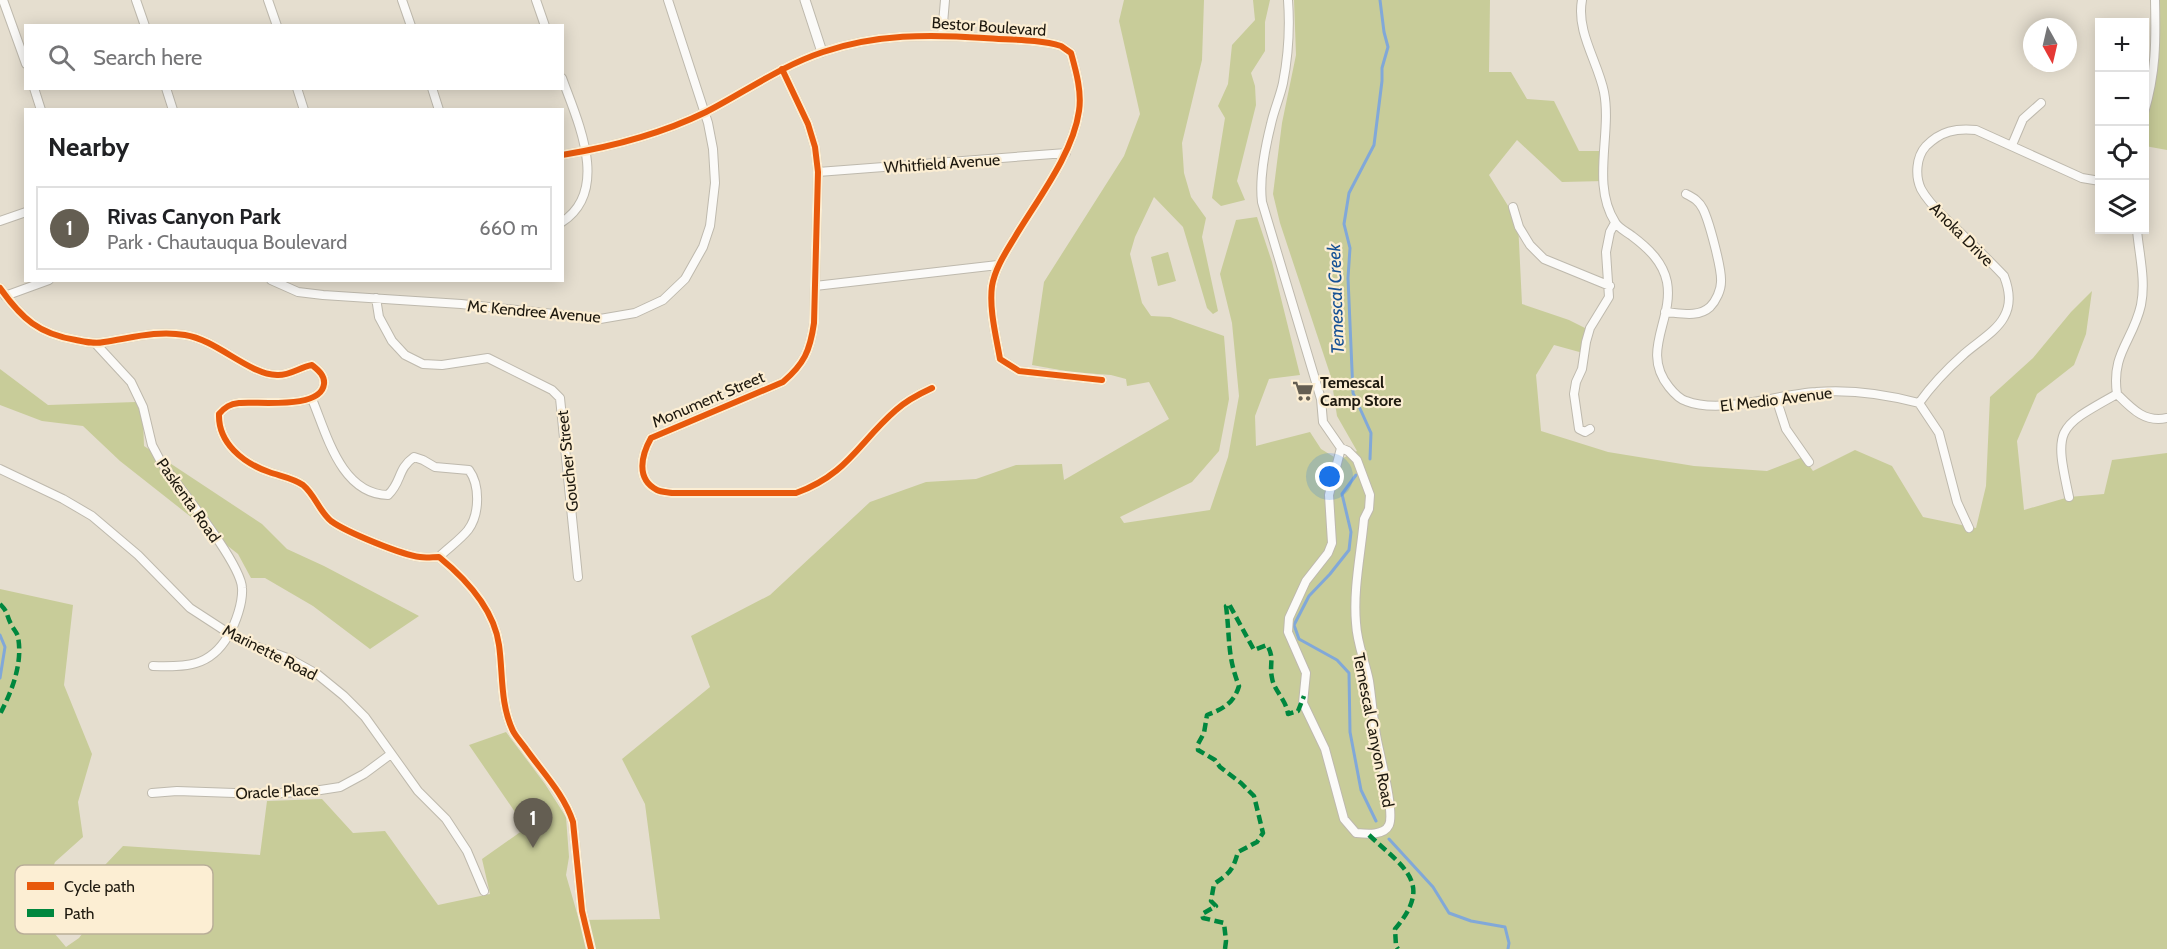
<!DOCTYPE html>
<html lang="en">
<head>
<meta charset="utf-8">
<style>
  :root { --surface:#fff; --page:#f6f6f6; --text:#202124; --muted:#757577; --line:#e0e0e0; --accent:#645e52 }
  body { margin:0; font-family:Cabin,sans-serif; background:var(--page); color:var(--text) }
  .controls { position:absolute; right:18px; top:18px; display:grid; overflow:hidden; border-radius:0px; box-shadow:0 3px 15px #0003 }
  .controls button { width:54px; height:54px; display:grid; place-items:center; padding:0; border:0; border-bottom:2px solid var(--line); background:var(--surface); color:var(--text); font:30px sans-serif }
  .compass { position:absolute; left:2023px; top:18px; width:54px; height:54px; border-radius:50%; background:var(--surface); box-shadow:0 3px 15px #0003; rotate:172deg }
  .you { position:absolute; left:1330px; top:477px; width:21px; height:21px; margin:-15px; border:4px solid #fff; border-radius:50%; background:#1a73e8; box-shadow:0 0 0 9px #1a73e833 }
  .badge { display:grid; place-items:center; width:39px; height:39px; border-radius:50%; background:var(--accent); color:#fff; font-size:20px; font-weight:700 }
  .pin { position:absolute; translate:-50% -50px; filter:drop-shadow(0 2px 3px #0008) }
  .pin::after { content:''; position:absolute; top:32px; width:21px; height:18px; background:inherit; clip-path:polygon(0 0,100% 0,50% 100%) }
  .list { margin:0; padding:0; list-style:none }
  h2 { display:flex; justify-content:space-between; align-items:center; height:78px; margin:0; padding:0 24px; font-size:26px }
  h2 small { font-size:20px; font-weight:400; color:var(--muted) }
  .list li { display:grid; grid-template-columns:39px 1fr auto; gap:18px; align-items:center; box-sizing:border-box; height:84px; margin:0 12px 12px; padding:0 12px; border:2px solid var(--line); border-radius:0px }
  .list b { display:block; font-size:22px; white-space:nowrap }
  .list p { margin:0; font-size:20px; white-space:nowrap; color:var(--muted) }
  .list em { font-size:20px; font-style:normal; color:var(--muted) }
  .icon { flex:none; width:33px; height:33px; fill:none; stroke:currentColor; stroke-width:2; stroke-linecap:round; stroke-linejoin:round }
  .map { position:relative; flex:none; width:2167px; height:949px; overflow:hidden }
  .search { position:absolute; background:var(--surface); box-shadow:0 3px 15px #0003; left:24px; top:24px; width:540px; height:66px; display:flex; align-items:center; gap:15px; box-sizing:border-box; padding:0 21px; border-radius:0px; color:var(--muted); font-size:22px }
  .panel { position:absolute; background:var(--surface); box-shadow:0 3px 15px #0003; left:24px; top:108px; width:540px; height:174px; border-radius:0px }
  .map>svg:first-child { display:block }
  .green { fill:#c8cc99 }
  .lines { fill:none; stroke-linecap:round; stroke-linejoin:round }
  .stream { stroke:#81a8d8; stroke-width:3 }
  .minor-casing { stroke:#beb9ad; stroke-width:10 }
  .tertiary-casing { stroke:#beb9ad; stroke-width:11 }
  .minor { stroke:#fbfaf8; stroke-width:8 }
  .tertiary { stroke:#fbfaf8; stroke-width:9 }
  .quiet { stroke:#00873e; stroke-width:4.5; stroke-dasharray:9 4.5; stroke-linecap:butt }
  .cycleway-casing { stroke:#fceed3; stroke-width:10 }
  .cycleway { stroke:#e8590c; stroke-width:6 }
  .labels { text-anchor:middle; stroke-width:4.5; stroke-linejoin:round; paint-order:stroke }
  .street-label { font-size:16px; fill:#1e190f; stroke:#fceed3 }
  .poi-label { font-size:16px; font-weight:bold; fill:#1e190f; stroke:#fceed3; text-anchor:start }
  .water-label { font-size:18px; font-style:italic; fill:#155195; stroke:#fceed3 }
  .key { fill:#fceed3; stroke:#b9ae98; stroke-width:1.5 }
  .key-label { font-size:16px; fill:#1e190f }
</style>
</head>
<body>
<div class="map">
<svg width="2167" height="949" viewBox="0 0 2167 949">
  <rect width="100%" height="100%" fill="#e5decf"/>
  <!-- green -->
  <path class="green" d="M1124 0H1204L1202 60 1182 143 1184 173 1191 197 1206 218 1202 237 1218 311 1213 314 1207 308 1183 227 1154 197 1135 237 1130 254 1142 303 1151 316 1170 317 1224 336 1229 399 1219 451 1192 482 1120 517 1124 523 1210 510 1228 457 1239 396 1232 323 1220 274 1236 220 1257 217 1272 262 1300 375 1269 379 1255 416 1256 446 1310 432 1321 449 1339 460 1357 451 1337 416 1331 377 1280 223 1273 194 1282 123 1296 55 1294 0H1490L1489 72H1511L1527 99 1554 101 1579 151H1605L1604 181 1562 182 1517 140 1489 175 1518 222 1522 304 1569 320 1589 330 1583 353 1554 345 1536 375 1541 431 1608 452 1694 466 1767 471 1803 457 1813 471 1855 450 1892 466 1923 517 1976 528 1986 486 1990 397 2033 358 2071 312 2092 291 2086 334 2074 365 2037 394 2017 441 2024 510 2069 497 2104 494 2112 460 2167 453V949H0V589L73 605 64 685 92 754 78 802 83 837 55 862 45 889 55 934 66 947 79 938 90 923 99 879 105 865 123 846 260 855 267 801 322 799 353 833 385 831 438 905 490 894 482 859 526 828 469 745 506 732 545 784 566 817 569 857 566 875 579 920 660 919 645 804 622 759 710 687 691 636 770 595 870 502 926 482 976 479 1016 465 1062 464 1064 480 1169 419 1149 382 1127 386 1126 379 1111 375 1071 372 1032 365 1044 282 1124 156 1140 114 1119 21Z
    M1253 0H1270L1265 22V51L1251 73 1255 86 1256 105 1237 181 1245 200 1221 206 1212 198 1225 118 1218 106 1228 84 1232 45 1255 20Z
    M2155 0H2167V150L2145 146V113L2152 87Z
    M1168 252 1176 281 1158 286 1151 257Z
    M0 369 48 405 136 402 143 419 144 446 262 524 287 549 324 566 419 616 370 649 313 606 265 578H251L238 554 120 461 83 426 42 421 0 405Z"/>
  <g class="lines">
    <!-- stream -->
    <path class="stream" d="M1370 459 1371 433 1353 393 1348 278 1350 248 1344 224 1349 193 1374 145 1382 81V68L1388 47 1384 32 1380 0
      M1356 475 1342 494 1351 532 1349 550 1330 574 1309 596 1294 625 1299 639 1337 660 1349 673 1350 732 1361 790 1376 821
      M0 635 5 647 0 678
      M1389 839 1433 887 1449 913 1471 921 1505 927 1509 943 1508 949"/>
    <defs>
      <path id="minor" d="M3 0 26 64
        M136 0 145 26
        M268 0 277 26
        M402 0 411 26
        M536 0 545 26
        M1288 0C1290 27 1288 57 1283 83 1280 97 1274 110 1271 124 1265 148 1259 177 1262 202L1321 399 1323 422 1341 448
        M1582 0C1576 32 1598 62 1604 92 1612 134 1591 184 1615 222 1618 228 1627 232 1632 236 1648 248 1663 262 1667 282 1674 320 1640 351 1669 387 1673 392 1679 399 1686 401 1721 415 1778 394 1816 392 1852 389 1885 394 1919 403L1939 433 1957 502 1969 528
        M942 35 945 0
        M782 69 808 124 815 147 818 172 814 323C810 351 804 364 783 382L651 438C642 454 635 479 657 490 661 492 667 492 672 493H796C848 474 858 443 896 410 907 400 919 394 932 388
        M562 78C577 120 611 190 562 222
        M34 88 41 110
        M166 88 173 110
        M297 88 304 110
        M432 88 439 110
        M2144 113C2156 72 2156 42 2155 0
        M2012 145 2023 119 2041 103
        M562 155C611 147 661 134 706 112 745 92 781 66 823 52 876 34 929 34 984 38 1008 40 1039 39 1061 46L1071 53C1076 71 1082 92 1079 111 1073 154 1037 200 1015 237 1006 252 995 268 992 286 989 309 996 336 1000 359L1019 371 1102 380
        M818 172 1066 153
        M1513 207 1519 227 1530 245 1544 259 1610 286
        M0 221 26 212
        M2137 230C2139 254 2146 280 2141 305 2133 341 2111 353 2117 394 2132 409 2145 423 2167 418
        M271 280 298 292 323 295 461 304 600 319 635 313 663 300 685 279 703 247 710 226 715 183 713 149 708 123 668 0
        M815 286 998 265
        M0 288C22 319 39 334 76 340 86 342 94 344 104 342 131 338 157 330 185 335 217 340 248 374 277 375 289 376 300 367 312 365 318 370 325 375 324 384 321 410 258 401 239 403 230 404 225 407 219 414 218 443 243 463 269 472 280 476 293 478 303 485 315 495 319 511 331 521 346 532 402 555 420 557 426 558 433 557 439 557 466 579 494 609 499 645 503 673 500 704 513 731 516 737 522 743 526 749 543 773 564 794 573 822L582 911 591 949
        M5 296 49 280
        M376 298 379 317 392 341 405 355 423 364 442 365 488 358 552 390 560 398 578 577
        M1665 312C1680 313 1698 318 1710 307 1716 301 1721 290 1721 282 1722 269 1709 221 1703 209 1699 201 1694 198 1686 194
        M95 343 131 382 143 407 152 445 161 462C178 486 241 563 242 588 243 602 236 623 228 636 210 667 186 667 153 666
        M1776 398 1786 429 1809 462
        M312 399C327 435 341 494 388 495 402 482 397 469 414 457L423 460 435 467 469 470C480 485 480 514 468 530 460 540 448 548 439 557
        M1919 403C1932 385 1946 370 1963 355 1976 343 1996 332 2004 317 2012 303 2009 289 2004 276 1986 257 1967 239 1948 221 1938 211 1928 202 1921 189 1915 176 1916 157 1926 146 1941 131 1956 128 1976 130L2082 178 2100 181
        M1590 429 1585 432 1579 429 1574 394 1576 382 1582 369 1586 342 1590 328 1609 297 1606 252 1610 232 1615 223
        M1341 448 1348 451 1357 460 1370 495 1369 509 1364 519C1361 553 1353 589 1356 623 1357 644 1365 661 1369 681 1372 701 1373 721 1377 740 1380 756 1395 812 1389 825 1384 836 1366 834 1356 833L1344 819 1325 749 1303 703 1306 673 1288 632 1289 618 1306 581 1328 553 1332 543 1329 495Z
        M0 469 63 499 92 516 138 555 190 608 230 634 250 644 290 659 317 674 344 696 365 717 418 791 446 819 467 851 484 891
        M2069 497C2054 428 2056 428 2117 394
        M152 793 177 791 267 794 314 791 340 787 364 774 391 754"/>
      <path id="tertiary" d="M805 0 822 52"/>
    </defs>
    <!-- minor casing -->
    <use href="#minor" class="minor-casing"/>
    <!-- tertiary casing -->
    <use href="#tertiary" class="tertiary-casing"/>
    <!-- minor -->
    <use href="#minor" class="minor"/>
    <!-- tertiary -->
    <use href="#tertiary" class="tertiary"/>
    <!-- quiet -->
    <path class="quiet" d="M0 604C9 613 6 615 11 624 13 629 17 632 18 637 23 663 12 691 0 714
      M1369 835C1404 868 1434 883 1395 929L1396 946 1398 949
      M1225 949 1226 941 1224 923 1203 918 1202 914 1216 906 1211 901 1214 884C1230 873 1233 870 1238 852L1257 842 1263 833 1254 796 1241 783 1220 767 1215 760 1198 750V744L1204 733 1207 715C1223 709 1234 703 1239 686 1227 656 1230 637 1226 606L1229 604 1254 650 1267 645C1275 658 1269 664 1272 678 1274 691 1286 699 1288 714L1298 711 1304 696"/>
    <defs>
      <path id="cycleway" d="M782 69 808 124 815 147 818 172 814 323C810 351 804 364 783 382L651 438C642 454 635 479 657 490 661 492 667 492 672 493H796C848 474 858 443 896 410 907 400 919 394 932 388
        M562 155C611 147 661 134 706 112 745 92 781 66 823 52 876 34 929 34 984 38 1008 40 1039 39 1061 46L1071 53C1076 71 1082 92 1079 111 1073 154 1037 200 1015 237 1006 252 995 268 992 286 989 309 996 336 1000 359L1019 371 1102 380
        M0 288C22 319 39 334 76 340 86 342 94 344 104 342 131 338 157 330 185 335 217 340 248 374 277 375 289 376 300 367 312 365 318 370 325 375 324 384 321 410 258 401 239 403 230 404 225 407 219 414 218 443 243 463 269 472 280 476 293 478 303 485 315 495 319 511 331 521 346 532 402 555 420 557 426 558 433 557 439 557 466 579 494 609 499 645 503 673 500 704 513 731 516 737 522 743 526 749 543 773 564 794 573 822L582 911 591 949"/>
    </defs>
    <!-- cycleway casing -->
    <use href="#cycleway" class="cycleway-casing"/>
    <!-- cycleway -->
    <use href="#cycleway" class="cycleway"/>
  </g>
  <!-- icons -->
  <defs>
    <symbol id="supermarket-bare" viewBox="-9 -9 18 18"><path d="M-6-5.5h2.5l.6 2H6L4.5 2H-2.5L-4.4-4H-6ZM-1.5 3.2a1.3 1.3 0 1 0 .1 0ZM3 3.2a1.3 1.3 0 1 0 .1 0Z" fill="#645e52" stroke="#fceed3" stroke-width="2.5" paint-order="stroke"/></symbol>
  </defs>
  <g fill-rule="evenodd">
    <use href="#supermarket-bare" x="1288" y="376" width="30" height="30"/>
  </g>
  <g class="labels">
    <!-- street labels -->
    <g class="street-label">
      <text transform="translate(989 26) rotate(4)" y="6">Bestor Boulevard</text>
      <text transform="translate(942 163) rotate(-4)" y="6">Whitfield Avenue</text>
      <text transform="translate(1962 234) rotate(45)" y="6">Anoka Drive</text>
      <text transform="translate(534 311) rotate(5)" y="6">Mc Kendree Avenue</text>
      <text transform="translate(708 399) rotate(-23)" y="6">Monument Street</text>
      <text transform="translate(1776 399) rotate(-7)" y="6">El Medio Avenue</text>
      <text transform="translate(567 461) rotate(-96)" y="6">Goucher Street</text>
      <text transform="translate(189 500) rotate(55)" y="6">Paskenta Road</text>
      <text transform="translate(270 652) rotate(27)" y="6">Marinette Road</text>
      <text transform="translate(1374 730) rotate(79)" y="6">Temescal Canyon Road</text>
      <text transform="translate(277 791) rotate(-3)" y="6">Oracle Place</text>
    </g>
    <!-- poi labels -->
    <g class="poi-label">
      <text x="1320" y="388">Temescal<tspan x="1320" dy="18">Camp Store</tspan></text>
    </g>
    <!-- water labels -->
    <g class="water-label">
      <text transform="translate(1336 299) rotate(-92)" y="6">Temescal Creek</text>
    </g>
  </g>
  <!-- legend -->
  <rect x="15" y="865" width="198" height="69" rx="9" class="key"/>
  <rect x="27" y="882" width="27" height="8" fill="#e8590c"/>
  <rect x="27" y="909" width="27" height="8" fill="#00873e"/>
  <g class="key-label">
    <text x="64" y="892">Cycle path</text>
    <text x="64" y="919">Path</text>
  </g>
</svg>
<div class="controls">
<button>+</button>
<button>−</button>
<button><svg class="icon" aria-label="locate" viewBox="0 0 24 24"><circle cx="12" cy="12" r="6"/><path d="M12 2v4M12 18v4M2 12h4M18 12h4"/></svg></button>
<button><svg class="icon" aria-label="layers" viewBox="0 0 24 24"><path d="M12 4l9 5-9 5-9-5zM3 14l9 5 9-5"/></svg></button>
</div>
<svg class="compass" viewBox="-18 -18 36 36"><path d="M0-13l5 13h-10z" fill="#e53935"/><path d="M0 13l5-13h-10z" fill="#757577"/></svg>
<div class="you"></div>
<div class="pin badge" style="left:533px;top:848px">1</div>
<div class="search"><svg class="icon" aria-label="search" viewBox="0 0 24 24"><circle cx="10" cy="10" r="6"/><path d="M15 15l6 6"/></svg>Search here</div>
<section class="panel">
<h2>Nearby<small></small></h2>
<ul class="list">
<li><span class="badge">1</span><div><b>Rivas Canyon Park</b><p>Park · Chautauqua Boulevard</p></div><em>660 m</em></li>
</ul>
</section>
</div>
</body>
</html>
